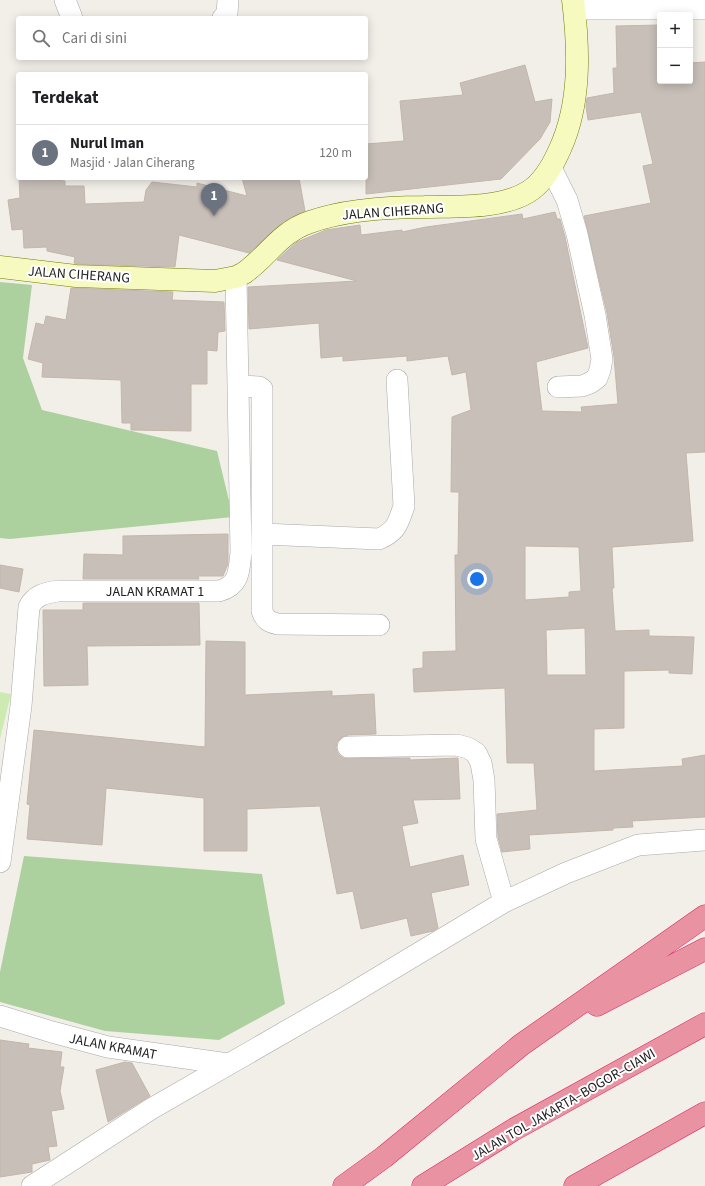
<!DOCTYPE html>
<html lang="id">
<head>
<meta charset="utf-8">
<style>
  :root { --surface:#fff; --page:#f2f2f2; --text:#202124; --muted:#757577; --line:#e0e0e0; --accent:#7c3aed }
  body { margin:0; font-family:"Source Sans 3",sans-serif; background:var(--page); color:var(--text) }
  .controls { position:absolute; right:12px; top:12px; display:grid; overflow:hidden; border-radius:4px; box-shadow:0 2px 10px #0003 }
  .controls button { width:36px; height:36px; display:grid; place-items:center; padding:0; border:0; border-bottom:1px solid var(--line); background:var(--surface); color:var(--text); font:20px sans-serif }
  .you { position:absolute; left:477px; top:579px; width:14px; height:14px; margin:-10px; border:3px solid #fff; border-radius:50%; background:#1a73e8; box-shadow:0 0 0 6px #1a73e833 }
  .badge { display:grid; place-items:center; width:26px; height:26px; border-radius:50%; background:var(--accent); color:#fff; font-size:13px; font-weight:700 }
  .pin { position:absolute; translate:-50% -33px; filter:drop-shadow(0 1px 2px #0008) }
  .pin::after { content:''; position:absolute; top:21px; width:14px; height:12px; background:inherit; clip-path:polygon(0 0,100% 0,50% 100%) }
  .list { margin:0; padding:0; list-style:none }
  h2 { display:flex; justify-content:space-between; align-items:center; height:52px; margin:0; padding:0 16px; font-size:17px }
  h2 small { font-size:13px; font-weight:400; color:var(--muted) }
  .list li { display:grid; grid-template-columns:26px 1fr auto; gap:12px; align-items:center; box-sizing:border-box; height:56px; padding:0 16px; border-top:1px solid var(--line) }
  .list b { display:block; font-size:15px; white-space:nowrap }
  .list p { margin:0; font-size:13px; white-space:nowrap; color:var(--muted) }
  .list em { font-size:13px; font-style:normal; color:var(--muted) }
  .icon { flex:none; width:22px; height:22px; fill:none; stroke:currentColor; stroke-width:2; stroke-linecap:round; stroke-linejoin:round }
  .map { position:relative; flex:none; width:705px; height:1186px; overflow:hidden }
  .search { position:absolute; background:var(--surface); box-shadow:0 2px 10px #0003; left:16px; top:16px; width:352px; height:44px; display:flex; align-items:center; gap:10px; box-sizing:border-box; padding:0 14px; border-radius:4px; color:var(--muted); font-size:15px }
  .panel { position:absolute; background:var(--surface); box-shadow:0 2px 10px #0003; left:16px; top:72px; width:352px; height:108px; border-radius:4px }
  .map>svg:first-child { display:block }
  .grass { fill:#cdebb0 }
  .forest { fill:#add19e }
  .building { fill:#c7bfb8; stroke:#c4b6ab; fill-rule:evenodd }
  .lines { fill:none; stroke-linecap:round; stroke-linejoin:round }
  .street-casing { stroke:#a9a9a9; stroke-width:22 }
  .secondary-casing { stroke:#707d05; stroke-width:23 }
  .highway-casing { stroke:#dc2a67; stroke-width:23 }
  .street { stroke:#fff; stroke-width:21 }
  .secondary { stroke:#f7fabf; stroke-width:22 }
  .highway { stroke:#e892a2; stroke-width:22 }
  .labels { text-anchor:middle; stroke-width:4; stroke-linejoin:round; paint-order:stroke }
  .street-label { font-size:14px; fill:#222; stroke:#fff }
</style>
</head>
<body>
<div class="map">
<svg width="705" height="1186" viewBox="0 0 705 1186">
  <rect width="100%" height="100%" fill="#f2efe9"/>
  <!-- grass -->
  <path class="grass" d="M0 692 11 694 0 739Z"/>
  <!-- forest -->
  <path class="forest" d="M0 282 32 285 23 358 42 410 217 451 233 517 10 539 0 538Z
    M24 856 262 874 285 1004 219 1040 105 1031 0 1002V972Z"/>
  <!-- building -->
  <path class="building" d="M660 25V81H690V63L705 62V452L686 453 693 541 612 547 614 588H612L615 631 649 630V636L694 637 692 674 669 673V670L624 671V728L594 729V771L683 766 682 759 705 755V817L632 821 633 827 613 828V830L529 835 530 849 502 852 498 837 497 814 537 810 534 763H507L505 688 414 692 413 669 423 668V652L456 651 455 555H458L459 492H451L452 417 471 410 466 372 452 375 448 356 407 361V356L343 361V356L321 358 319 323 249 329 248 287 357 281 277 260 297 242 326 230 360 225 361 235 402 230V232L426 227 522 214 523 219 555 212 557 219H560L565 237 588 348 536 362 542 411 582 412 581 407 618 404 614 357 607 313 584 216 651 203 643 166 653 164 641 112 588 120 586 106 587 98 614 93 613 68H617L616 26ZM525 546 579 547 581 591 569 592V597L525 600ZM585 628 586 675H547L546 630Z
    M525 65 535 102 552 99 550 122 540 139 501 179 366 194V144L404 141 400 101 463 95 460 83Z
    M19 178H52V180L65 181V186H84L85 204 144 202 146 190 152 182 197 187V183L247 196 242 178H299L305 211 283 222 249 253 179 235 175 267 77 264 74 263 75 257 47 251V247L24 248 23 229 12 230 8 200 20 198Z
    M71 288 173 292 172 300 224 302 225 331 218 332 217 351 207 350V384H191V431L131 430V423H122L121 380 42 377 43 363 28 359 36 323 44 325 46 316 66 320Z
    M228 534V564L223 576H198L199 579H83L84 554 123 555V536Z
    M0 565 23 569 19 592 0 588Z
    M83 603H199L200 645 87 646 88 685 44 686 43 610H83Z
    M206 641 245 642V695L332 691V696L374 694 376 734 348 735 342 737 337 742 336 748 338 754 343 758H410V760L458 758 460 799 413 800 418 823 402 826 410 867 463 855 469 885 431 893 438 928 433 931 411 936 407 918 361 929 353 891 337 894 320 806 247 809V851H204V798L106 788 102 845 27 839 30 805 27 804 34 730 205 747Z
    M0 1040 29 1044 28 1048 62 1052 60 1067H64L60 1091 64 1109 51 1111 57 1146 48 1147 50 1160 32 1164V1172L0 1177Z
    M125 1062 132 1063 150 1096 108 1122 96 1070Z"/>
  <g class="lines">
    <defs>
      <path id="street" d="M65 0 72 18
        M574 9H705
        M223 18 227 14 228 0
        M551 168 567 200 577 234 595 315 602 359 600 370 597 378 590 383 582 386 558 387
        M238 386 259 387 262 389V611C265 620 269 622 278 624L379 625
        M263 534 379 539C397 531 398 523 404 506L397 380
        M348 747 457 745 468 748 476 753 481 763 484 780 486 839 504 902
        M0 862 21 706 29 607C35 595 45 593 58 591H219C240 585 239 571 241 552L236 277
        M0 1016 52 1032 108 1047 228 1064
        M32 1186 151 1109 344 998 504 902 566 873 638 845 705 840"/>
      <path id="secondary" d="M0 267 76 276 215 281 236 277 244 273C268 256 280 232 310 222 344 210 387 207 424 207 455 206 500 209 528 192 543 183 553 165 560 149 581 103 579 49 573 0"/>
      <path id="highway" d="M597 1005 705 949
        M344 1186 384 1157 521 1045 705 916
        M423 1186 513 1130 705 1024
        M575 1186 705 1113"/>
    </defs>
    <!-- street casing -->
    <use href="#street" class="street-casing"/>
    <!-- secondary casing -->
    <use href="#secondary" class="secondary-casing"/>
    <!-- highway casing -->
    <use href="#highway" class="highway-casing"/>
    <!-- street -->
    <use href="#street" class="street"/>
    <!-- secondary -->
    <use href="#secondary" class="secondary"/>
    <!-- highway -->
    <use href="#highway" class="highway"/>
  </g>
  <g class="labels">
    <!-- street labels -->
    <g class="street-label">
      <text transform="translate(393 211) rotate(-4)" y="5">JALAN CIHERANG</text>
      <text transform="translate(79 274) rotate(4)" y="5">JALAN CIHERANG</text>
      <text x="155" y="596">JALAN KRAMAT 1</text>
      <text transform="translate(113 1046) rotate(11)" y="5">JALAN KRAMAT</text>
      <text transform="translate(563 1104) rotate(-30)" y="5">JALAN TOL JAKARTA–BOGOR–CIAWI</text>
    </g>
  </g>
</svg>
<div class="controls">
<button>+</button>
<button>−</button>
</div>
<div class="you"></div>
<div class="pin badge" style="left:214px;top:216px;background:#6b7280">1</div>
<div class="search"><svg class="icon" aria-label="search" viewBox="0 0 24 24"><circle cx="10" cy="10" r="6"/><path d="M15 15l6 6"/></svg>Cari di sini</div>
<section class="panel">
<h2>Terdekat<small></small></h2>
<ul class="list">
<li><span class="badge" style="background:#6b7280">1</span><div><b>Nurul Iman</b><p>Masjid · Jalan Ciherang</p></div><em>120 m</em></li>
</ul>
</section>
</div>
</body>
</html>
